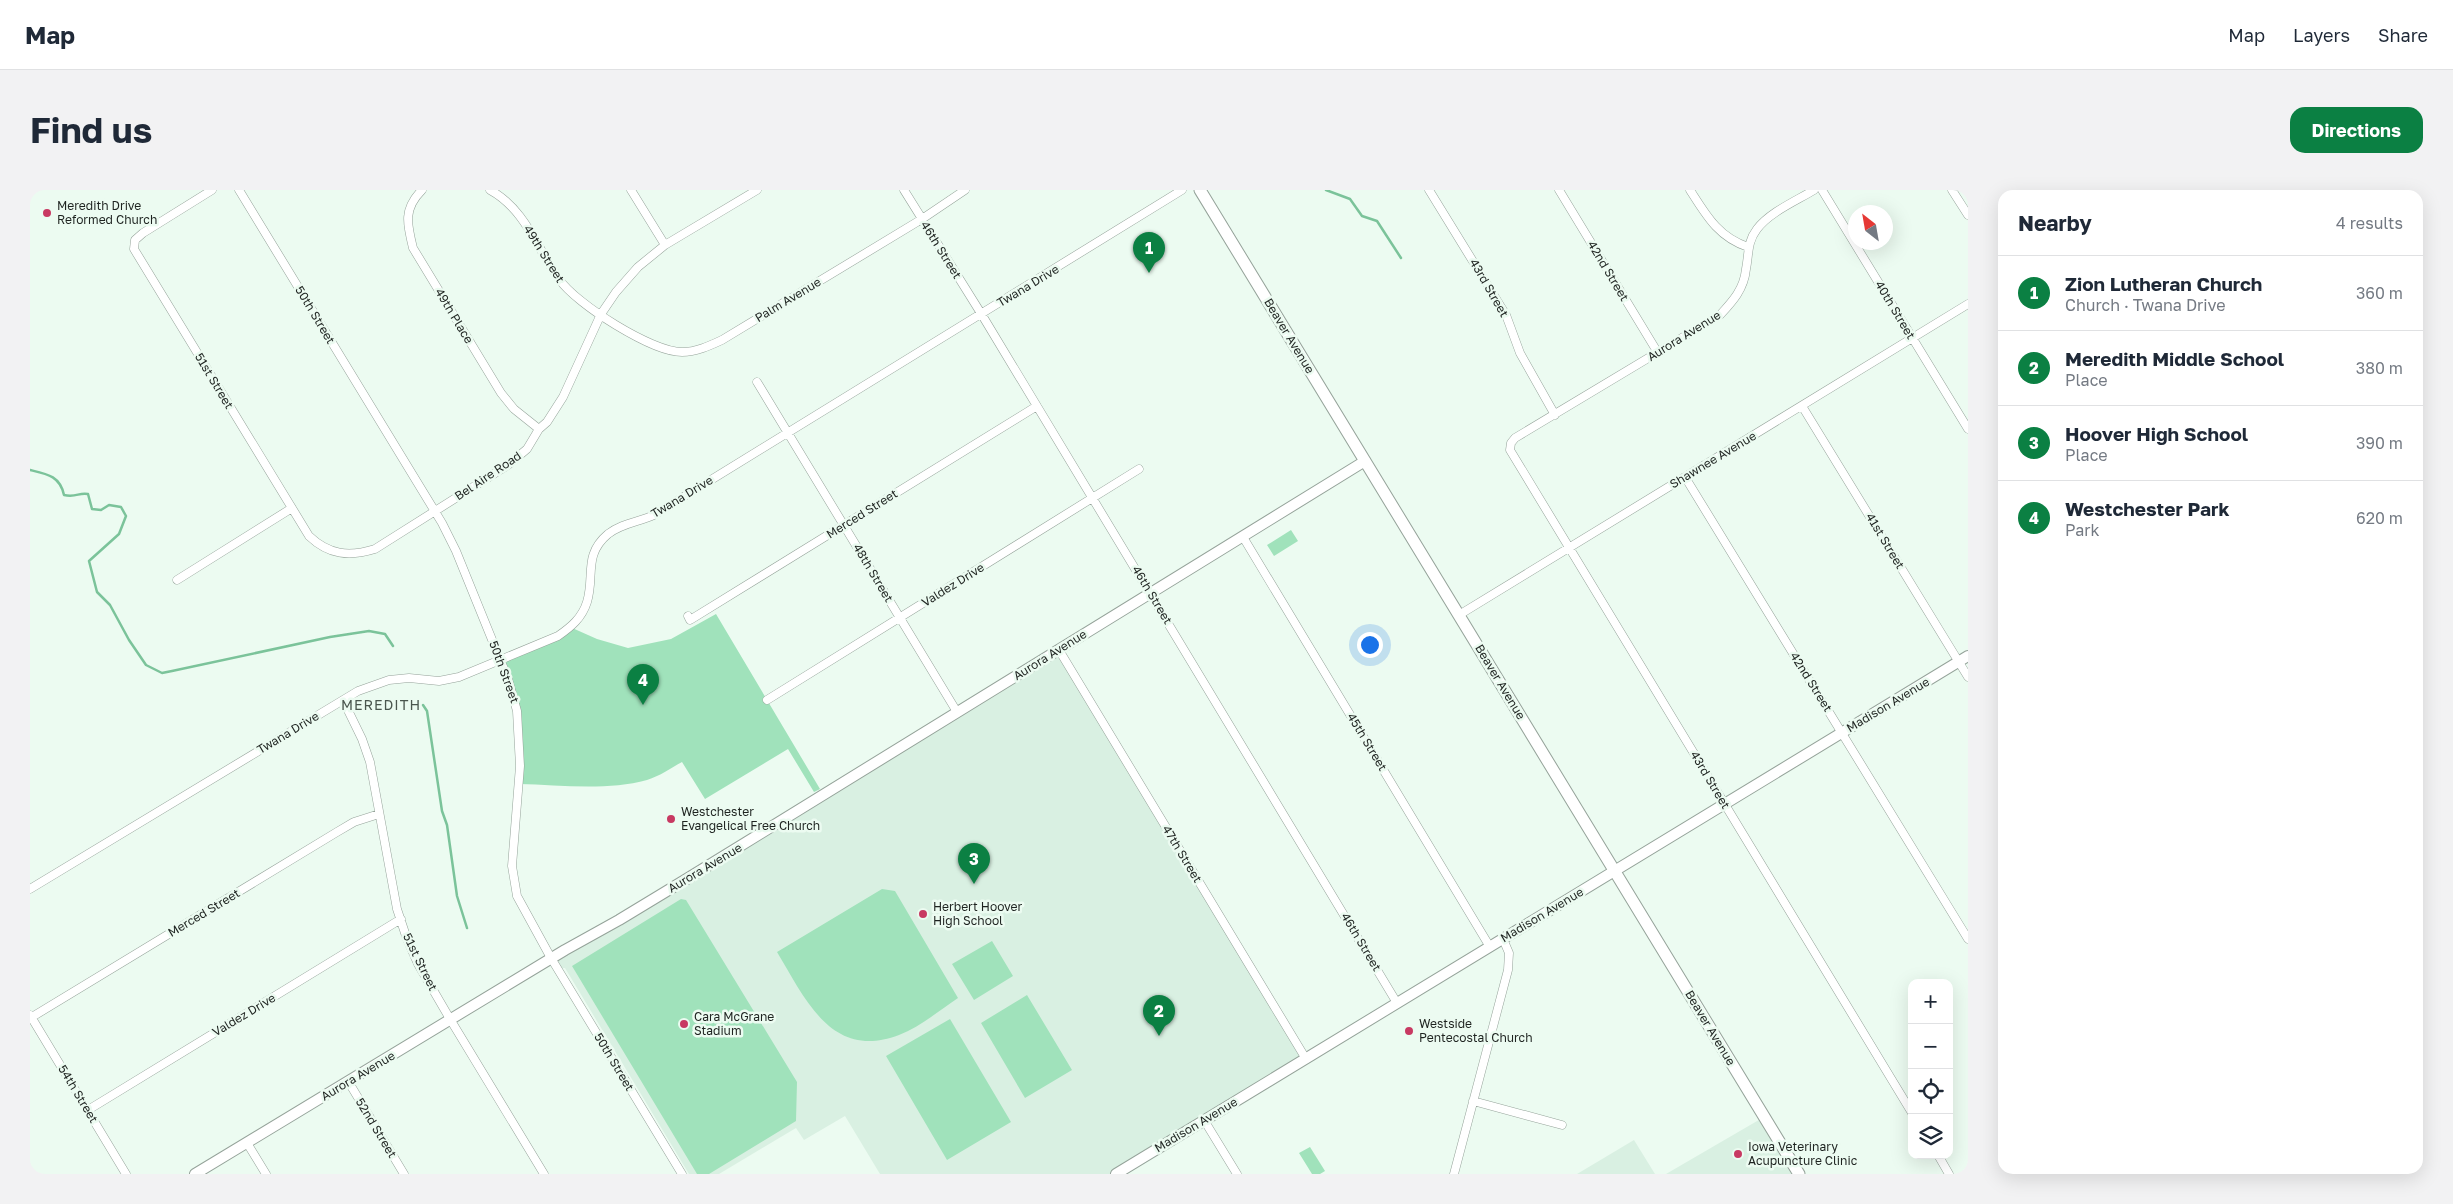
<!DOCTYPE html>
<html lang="en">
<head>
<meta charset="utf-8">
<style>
  :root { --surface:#fff; --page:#f2f2f3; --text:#1f2937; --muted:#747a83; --line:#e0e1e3; --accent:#0b8043 }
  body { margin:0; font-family:"Golos Text",sans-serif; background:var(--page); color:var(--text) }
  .controls { position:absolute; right:15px; bottom:15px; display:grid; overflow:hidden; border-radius:10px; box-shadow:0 5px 20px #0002 }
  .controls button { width:45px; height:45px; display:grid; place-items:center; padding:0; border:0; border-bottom:1px solid var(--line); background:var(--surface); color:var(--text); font:25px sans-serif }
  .compass { position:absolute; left:1818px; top:15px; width:45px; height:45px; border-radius:50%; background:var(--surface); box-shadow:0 5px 20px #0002; rotate:329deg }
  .you { position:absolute; left:1339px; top:454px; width:18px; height:18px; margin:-12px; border:4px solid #fff; border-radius:50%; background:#1a73e8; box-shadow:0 0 0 8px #1a73e833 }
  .badge { display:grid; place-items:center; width:32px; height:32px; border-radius:50%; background:var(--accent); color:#fff; font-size:16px; font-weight:700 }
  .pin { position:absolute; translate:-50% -41px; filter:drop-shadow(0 1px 2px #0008) }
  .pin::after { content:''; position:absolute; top:26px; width:18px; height:15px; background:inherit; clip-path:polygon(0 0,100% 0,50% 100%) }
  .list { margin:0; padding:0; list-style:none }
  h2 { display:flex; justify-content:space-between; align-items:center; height:65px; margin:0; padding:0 20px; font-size:21px }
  h2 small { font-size:16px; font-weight:400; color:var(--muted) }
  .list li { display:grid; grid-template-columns:32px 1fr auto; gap:15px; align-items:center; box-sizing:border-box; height:75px; padding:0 20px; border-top:1px solid var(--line) }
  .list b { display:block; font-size:19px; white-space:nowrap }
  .list p { margin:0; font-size:16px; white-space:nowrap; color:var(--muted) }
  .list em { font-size:16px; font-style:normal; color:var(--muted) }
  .icon { flex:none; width:28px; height:28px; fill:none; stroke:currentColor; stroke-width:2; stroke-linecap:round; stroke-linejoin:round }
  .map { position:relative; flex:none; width:1938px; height:984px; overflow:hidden; border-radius:15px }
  header { display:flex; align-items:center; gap:30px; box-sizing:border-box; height:70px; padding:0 25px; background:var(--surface); border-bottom:1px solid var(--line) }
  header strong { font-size:24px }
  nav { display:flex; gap:28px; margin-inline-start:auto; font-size:18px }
  .intro { display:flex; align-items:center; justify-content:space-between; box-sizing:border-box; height:120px; padding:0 30px }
  h1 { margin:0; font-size:35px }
  .button { padding:12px 22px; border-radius:15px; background:var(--accent); color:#fff; font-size:18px; font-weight:700 }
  main { display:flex; gap:30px; padding:0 30px }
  aside { flex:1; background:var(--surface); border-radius:15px; box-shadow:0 5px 20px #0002 }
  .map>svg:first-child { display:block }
  .built { fill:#d9f0e2 }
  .green { fill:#a0e2bb }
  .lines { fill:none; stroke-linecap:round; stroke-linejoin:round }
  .stream { stroke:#7bc39a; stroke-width:2.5 }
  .minor-casing { stroke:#95a39a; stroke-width:9 }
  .tertiary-casing { stroke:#95a39a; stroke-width:12 }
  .secondary-casing { stroke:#95a39a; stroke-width:13 }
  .minor { stroke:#fff; stroke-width:8 }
  .tertiary { stroke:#fff; stroke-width:10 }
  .secondary { stroke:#fff; stroke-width:11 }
  .poi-dot { fill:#c83962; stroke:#ecfbf1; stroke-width:2 }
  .labels { text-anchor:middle; stroke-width:5; stroke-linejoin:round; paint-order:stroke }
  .poi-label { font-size:12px; fill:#1e2320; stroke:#ecfbf1; text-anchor:start }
  .street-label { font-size:12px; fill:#1e2320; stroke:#ecfbf1 }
  .neighbourhood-label { font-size:14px; letter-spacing:1px; fill:#4a564e; stroke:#ecfbf1 }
</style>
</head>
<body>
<header>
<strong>Map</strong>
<nav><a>Map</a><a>Layers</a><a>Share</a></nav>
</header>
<div class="intro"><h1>Find us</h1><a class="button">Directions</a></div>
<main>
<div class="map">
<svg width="1938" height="984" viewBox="0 0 1938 984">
  <rect width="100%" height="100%" fill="#ecfbf1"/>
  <!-- built -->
  <path class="built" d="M1029 460 1276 869 1086 984H850L815 926 774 950 766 938 689 984H659L535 778H528L521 768Z
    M1734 927 1769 984H1636Z
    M1604 950 1625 984H1547Z"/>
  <!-- green -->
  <path class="green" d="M1261 340 1268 351 1244 366 1237 355Z
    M686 424 790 599 784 602 758 559 675 609 652 572C641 578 630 586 617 590 577 601 530 595 489 594L490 545 471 471 540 437 567 449 598 458 641 449Z
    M852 699 865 701 928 808C910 820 890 837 869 845 801 871 775 808 747 762Z
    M651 709 656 710 767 892 766 931 679 984H667L542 776Z
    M962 751 983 786 944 810 922 774Z
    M997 805 1042 880 995 908 951 833Z
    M920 829 981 932 917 970 856 866Z
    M1280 957 1295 981 1290 984H1282L1269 963Z"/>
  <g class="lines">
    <!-- stream -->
    <path class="stream" d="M1296 0 1320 9 1332 26 1347 31 1371 68
      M0 280C17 284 30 286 34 305 46 308 49 302 58 304L62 319 71 320 79 315 91 317 96 326 89 344 59 371 67 402 80 415 99 450 116 475 132 483 142 481 300 447 339 441 355 444 363 456
      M393 515 397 521 412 621 417 635 427 706 437 738"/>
    <defs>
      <path id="minor" d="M182 0 113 43 105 50 104 59 279 346C299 365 319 367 345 359L478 275 497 259 509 239 517 232 533 207 571 124 586 102 608 77 635 55 727 0
        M209 0 412 333 426 361 478 489 487 521 490 576 482 676 487 706 521 768 652 984
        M392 0C373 19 377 34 383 58L471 203 484 219 509 239
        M460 0C495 19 507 58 529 89 546 114 622 162 652 162 666 162 679 156 692 150L892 29 935 0
        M601 0 635 55
        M874 0 952 125 1367 813
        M1399 0 1476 125 1490 163 1525 225
        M1529 0 1628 163
        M1660 0C1676 25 1688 47 1718 57
        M1784 0C1766 11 1740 22 1727 39 1717 52 1719 64 1716 79 1714 99 1703 111 1690 125L1485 248 1481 253 1480 260 1882 923
        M1792 0 1938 239
        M1922 0 1938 25
        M727 192 927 522
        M1772 216 1938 487
        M1655 287 1938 749
        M1213 347 1460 757
        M147 390 262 318
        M1429 425 1938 114
        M658 426 660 430 1007 216
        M1029 460 1276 869
        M313 510 332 549 340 572 367 719 377 749 388 774 420 829 514 984
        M737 510 1109 279
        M0 699 328 501 359 490 379 488 409 491 429 487 528 446C541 437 552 428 557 412 565 386 553 365 578 344 592 333 609 332 624 325L1152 0
        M0 825 96 984
        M2 827 307 642 324 632 349 624
        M318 891 374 984
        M1443 911 1532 935
        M58 920 371 729
        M1174 930 1207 984
        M217 953 236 984
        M1908 965 1919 984
        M1424 984 1478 780 1479 763 1473 749"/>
      <path id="tertiary" d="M165 984 535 760 589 730 655 690 1335 271
        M1086 984 1938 466"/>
      <path id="secondary" d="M1170 0 1769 984"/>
    </defs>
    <!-- minor casing -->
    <use href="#minor" class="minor-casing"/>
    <!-- tertiary casing -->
    <use href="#tertiary" class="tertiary-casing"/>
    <!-- secondary casing -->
    <use href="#secondary" class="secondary-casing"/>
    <!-- minor -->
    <use href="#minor" class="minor"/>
    <!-- tertiary -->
    <use href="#tertiary" class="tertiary"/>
    <!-- secondary -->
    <use href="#secondary" class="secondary"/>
  </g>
  <!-- markers -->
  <g class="poi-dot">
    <circle cx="17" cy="23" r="5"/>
    <circle cx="641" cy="629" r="5"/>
    <circle cx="893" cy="724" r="5"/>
    <circle cx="654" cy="834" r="5"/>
    <circle cx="1379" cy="841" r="5"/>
    <circle cx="1708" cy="964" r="5"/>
  </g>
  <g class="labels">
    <!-- poi labels -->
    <g class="poi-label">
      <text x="27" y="20">Meredith Drive<tspan x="27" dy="14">Reformed Church</tspan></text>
      <text x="651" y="626">Westchester<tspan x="651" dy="14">Evangelical Free Church</tspan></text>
      <text x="903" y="721">Herbert Hoover<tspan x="903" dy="14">High School</tspan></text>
      <text x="664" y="831">Cara McGrane<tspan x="664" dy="14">Stadium</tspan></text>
      <text x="1389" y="838">Westside<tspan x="1389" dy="14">Pentecostal Church</tspan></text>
      <text x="1718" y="961">Iowa Veterinary<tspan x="1718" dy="14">Acupuncture Clinic</tspan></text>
    </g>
    <!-- street labels -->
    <g class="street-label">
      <text transform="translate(911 60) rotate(58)" y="4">46th Street</text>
      <text transform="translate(514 64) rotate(58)" y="4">49th Street</text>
      <text transform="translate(1578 81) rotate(59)" y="4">42nd Street</text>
      <text transform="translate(998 96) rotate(-31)" y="4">Twana Drive</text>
      <text transform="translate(1459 98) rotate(60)" y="4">43rd Street</text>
      <text transform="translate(758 110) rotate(-31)" y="4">Palm Avenue</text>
      <text transform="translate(1865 120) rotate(59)" y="4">40th Street</text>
      <text transform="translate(285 125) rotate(59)" y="4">50th Street</text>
      <text transform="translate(424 126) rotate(59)" y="4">49th Place</text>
      <text transform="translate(1259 146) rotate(59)" y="4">Beaver Avenue</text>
      <text transform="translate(1654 146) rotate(-32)" y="4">Aurora Avenue</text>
      <text transform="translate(184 191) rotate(59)" y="4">51st Street</text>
      <text transform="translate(1683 270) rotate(-31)" y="4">Shawnee Avenue</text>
      <text transform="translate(458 286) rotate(-34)" y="4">Bel Aire Road</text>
      <text transform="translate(652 307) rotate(-31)" y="4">Twana Drive</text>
      <text transform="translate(832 324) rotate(-32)" y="4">Merced Street</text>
      <text transform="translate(1855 351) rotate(59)" y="4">41st Street</text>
      <text transform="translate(843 383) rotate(59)" y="4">48th Street</text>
      <text transform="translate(923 395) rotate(-32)" y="4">Valdez Drive</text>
      <text transform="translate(1122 405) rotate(59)" y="4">46th Street</text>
      <text transform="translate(1020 465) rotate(-32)" y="4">Aurora Avenue</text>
      <text transform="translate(474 482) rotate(70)" y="4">50th Street</text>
      <text transform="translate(1470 492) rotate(59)" y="4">Beaver Avenue</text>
      <text transform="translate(1781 492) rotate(58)" y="4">42nd Street</text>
      <text transform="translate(1858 515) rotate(-31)" y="4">Madison Avenue</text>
      <text transform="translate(258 543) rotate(-31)" y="4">Twana Drive</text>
      <text transform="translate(1337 552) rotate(59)" y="4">45th Street</text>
      <text transform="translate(1680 590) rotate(59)" y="4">43rd Street</text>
      <text transform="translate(1152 664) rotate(59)" y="4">47th Street</text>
      <text transform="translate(675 678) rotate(-31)" y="4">Aurora Avenue</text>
      <text transform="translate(174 723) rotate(-31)" y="4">Merced Street</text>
      <text transform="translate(1512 725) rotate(-31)" y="4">Madison Avenue</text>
      <text transform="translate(1331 752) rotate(59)" y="4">46th Street</text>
      <text transform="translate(390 772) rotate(64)" y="4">51st Street</text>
      <text transform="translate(214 825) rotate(-31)" y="4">Valdez Drive</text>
      <text transform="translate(1680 838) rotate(59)" y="4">Beaver Avenue</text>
      <text transform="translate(584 872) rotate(59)" y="4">50th Street</text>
      <text transform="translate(328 886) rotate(-31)" y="4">Aurora Avenue</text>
      <text transform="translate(48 904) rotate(59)" y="4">54th Street</text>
      <text transform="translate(1166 935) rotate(-31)" y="4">Madison Avenue</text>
      <text transform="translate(346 938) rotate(59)" y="4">52nd Street</text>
    </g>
    <!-- neighbourhood labels -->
    <g class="neighbourhood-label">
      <text x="351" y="520">MEREDITH</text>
    </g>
  </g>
</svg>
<div class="controls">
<button>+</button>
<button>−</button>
<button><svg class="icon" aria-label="locate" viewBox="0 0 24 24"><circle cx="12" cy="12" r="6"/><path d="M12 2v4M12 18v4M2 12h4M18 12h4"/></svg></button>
<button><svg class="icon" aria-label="layers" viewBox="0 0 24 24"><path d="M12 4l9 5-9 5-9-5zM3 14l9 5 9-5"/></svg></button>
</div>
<svg class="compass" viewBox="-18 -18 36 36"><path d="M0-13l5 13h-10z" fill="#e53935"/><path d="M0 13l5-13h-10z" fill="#747a83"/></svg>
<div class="you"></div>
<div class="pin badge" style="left:1119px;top:83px">1</div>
<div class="pin badge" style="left:1129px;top:846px">2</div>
<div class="pin badge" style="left:944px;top:694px">3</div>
<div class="pin badge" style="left:613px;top:515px">4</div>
</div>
<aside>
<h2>Nearby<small>4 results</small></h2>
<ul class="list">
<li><span class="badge">1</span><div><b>Zion Lutheran Church</b><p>Church · Twana Drive</p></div><em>360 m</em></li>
<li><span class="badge">2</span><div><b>Meredith Middle School</b><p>Place</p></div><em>380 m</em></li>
<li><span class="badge">3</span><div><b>Hoover High School</b><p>Place</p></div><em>390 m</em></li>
<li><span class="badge">4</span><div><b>Westchester Park</b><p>Park</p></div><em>620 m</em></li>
</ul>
</aside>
</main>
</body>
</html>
